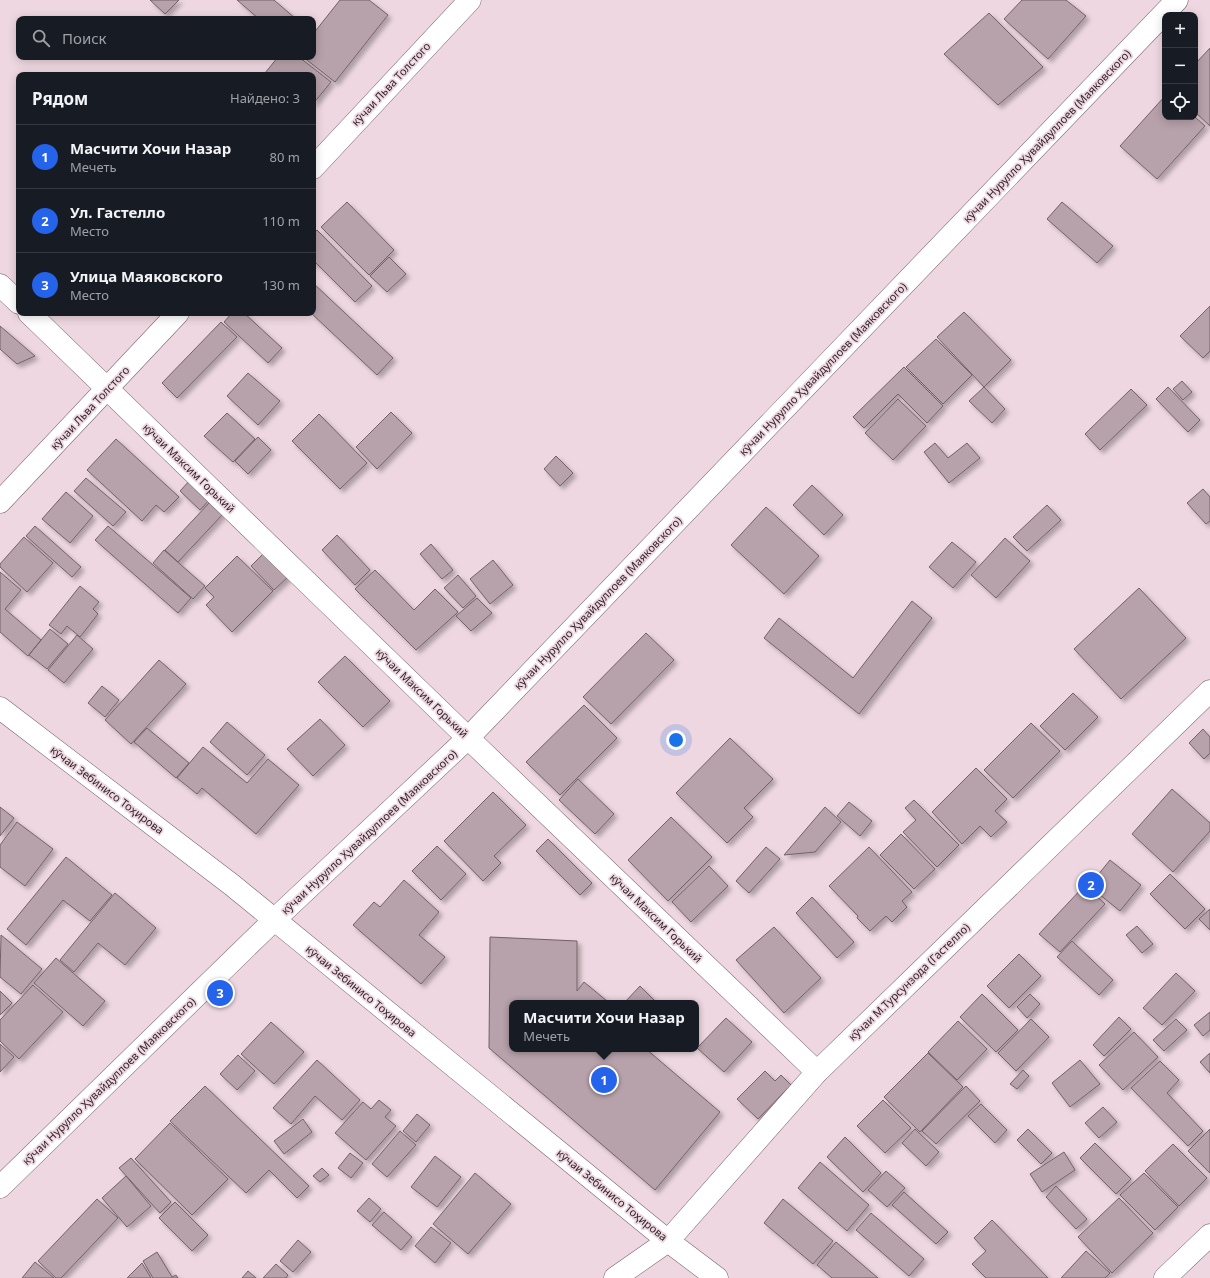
<!DOCTYPE html>
<html lang="ru">
<head>
<meta charset="utf-8">
<style>
  :root { --surface:#171b24; --page:#242831; --text:#f1f3f6; --muted:#9ea1a6; --line:#363941; --accent:#2563eb }
  body { margin:0; font-family:"Noto Sans",sans-serif; background:var(--page); color:var(--text) }
  .controls { position:absolute; right:12px; top:12px; display:grid; overflow:hidden; border-radius:8px; box-shadow:0 2px 10px #0003 }
  .controls button { width:36px; height:36px; display:grid; place-items:center; padding:0; border:0; border-bottom:1px solid var(--line); background:var(--surface); color:var(--text); font:20px sans-serif }
  .you { position:absolute; left:676px; top:740px; width:14px; height:14px; margin:-10px; border:3px solid #fff; border-radius:50%; background:#1a73e8; box-shadow:0 0 0 6px #1a73e833 }
  .badge { display:grid; place-items:center; width:26px; height:26px; border-radius:50%; background:var(--accent); color:#fff; font-size:13px; font-weight:700 }
  .pin { position:absolute; translate:-50% -50%; border:2px solid #fff; box-shadow:0 1px 4px #0006 }
  .popup { position:absolute; left:509px; top:1000px; width:190px; height:52px; box-sizing:border-box; display:grid; place-content:center; border-radius:8px; background:var(--surface); filter:drop-shadow(0 1px 3px #0005); font-size:13px; white-space:nowrap; color:var(--muted) }
  .popup b { font-size:15px; color:var(--text) }
  .popup::after { content:''; position:absolute; left:50%; top:100%; margin-left:-8px; border:8px solid transparent; border-top-color:var(--surface) }
  .list { margin:0; padding:0; list-style:none }
  h2 { display:flex; justify-content:space-between; align-items:center; height:52px; margin:0; padding:0 16px; font-size:17px }
  h2 small { font-size:13px; font-weight:400; color:var(--muted) }
  .list li { display:grid; grid-template-columns:26px 1fr auto; gap:12px; align-items:center; box-sizing:border-box; height:64px; padding:0 16px; border-top:1px solid var(--line) }
  .list b { display:block; font-size:15px; white-space:nowrap }
  .list p { margin:0; font-size:13px; white-space:nowrap; color:var(--muted) }
  .list em { font-size:13px; font-style:normal; color:var(--muted) }
  .icon { flex:none; width:22px; height:22px; fill:none; stroke:currentColor; stroke-width:2; stroke-linecap:round; stroke-linejoin:round }
  .map { position:relative; flex:none; width:1210px; height:1278px; overflow:hidden }
  .search { position:absolute; background:var(--surface); box-shadow:0 2px 10px #0003; left:16px; top:16px; width:300px; height:44px; display:flex; align-items:center; gap:10px; box-sizing:border-box; padding:0 14px; border-radius:8px; color:var(--muted); font-size:15px }
  .panel { position:absolute; background:var(--surface); box-shadow:0 2px 10px #0003; left:16px; top:72px; width:300px; height:244px; border-radius:8px }
  .map>svg:first-child { display:block }
  .building { fill:#b7a1aa; stroke:#746069; filter:url(#shadow) }
  .lines { fill:none; stroke-linecap:round; stroke-linejoin:round }
  .street-casing { stroke:#78646c; stroke-width:23 }
  .secondary-casing { stroke:#78646c; stroke-width:23 }
  .street { stroke:#fff; stroke-width:22 }
  .secondary { stroke:#fff; stroke-width:22 }
  .labels { text-anchor:middle; stroke-width:3.5; stroke-linejoin:round; paint-order:stroke }
  .street-label { font-size:11px; fill:#281f23; stroke:#eed7e0 }
</style>
</head>
<body>
<div class="map">
<svg width="1210" height="1278" viewBox="0 0 1210 1278">
  <defs>
    <filter id="shadow"><feDropShadow dx="3.5" dy="3.5" stdDeviation="2" flood-color="#0004"/></filter>
  </defs>
  <rect width="100%" height="100%" fill="#eed7e0"/>
  <!-- building -->
  <path class="building" d="M150 0H179L165 14Z
    M237 0H274L296 19H259Z
    M340 0H369L388 15 335 82 303 57H313V34Z
    M1022 0H1066L1086 16 1048 59 1004 19Z
    M989 13 1043 67 998 105 944 54Z
    M1210 48V126L1195 112V64Z
    M278 57H299L331 82 313 104V75H267L265 73Z
    M1165 96V117H1195L1205 126 1157 179 1120 146Z
    M347 202 394 250 369 275 321 227Z
    M1062 202 1113 246 1097 263 1047 219Z
    M317 230 372 286 355 302 315 262 313 265V234Z
    M389 257 406 274 387 292 370 276Z
    M313 283 393 358 377 375 311 313H313Z
    M1210 306V351L1203 358 1180 336Z
    M964 312 1011 360 984 387 937 337Z
    M232 313H244L282 348 268 363 224 322Z
    M221 322 237 337 177 398 162 383Z
    M0 326 35 356 17 364 0 349Z
    M936 339 972 375 943 404 906 367Z
    M904 367 943 406 927 423 898 394 864 428 853 417Z
    M248 373 280 401 258 425 227 396Z
    M1182 381 1192 392 1183 400 1173 389Z
    M984 387 1005 409 992 423 969 401Z
    M1168 387 1200 420 1188 432 1156 399Z
    M1131 389 1147 405 1100 450 1085 434Z
    M898 399 926 426 893 460 865 433Z
    M391 412 412 433 377 469 356 447Z
    M227 413 255 439 233 462 204 436Z
    M319 414 367 463 340 489 292 441Z
    M258 437 271 450 248 474 235 461Z
    M116 439 179 497 164 512 156 505 142 521 87 470Z
    M935 443 948 458 967 443 980 458 949 483 924 452Z
    M556 456 573 473 560 486 544 469Z
    M86 478 126 512 113 526 74 491Z
    M191 479 211 498 200 510 180 491Z
    M812 485 843 515 824 535 793 505Z
    M1203 489 1210 497V521L1206 524 1187 503Z
    M66 492 93 516 70 543 42 519Z
    M210 502 223 514 178 562 165 550Z
    M1047 505 1061 520 1027 551 1013 537Z
    M766 507 819 556 784 594 731 545Z
    M35 526 81 567 72 577 26 536Z
    M108 526 191 598 178 613 95 540Z
    M337 535 370 570 355 585 322 550Z
    M24 537 53 563 27 592 0 567V564Z
    M1005 538 1030 561 996 598 971 575Z
    M952 542 976 562 953 588 929 567Z
    M431 544 453 570 442 579 420 554Z
    M164 550 205 586 193 599 153 563Z
    M265 552 289 576 274 590 251 566Z
    M237 556 273 591 232 632 206 605 214 597 205 588Z
    M493 560 513 585 490 604 470 579Z
    M375 570 414 610 435 589 458 612 416 650 355 589Z
    M0 572 21 590 5 609 41 640 28 656 0 632Z
    M458 575 476 596 463 608 444 588Z
    M80 586 99 602 93 609 98 614 80 637 67 626 61 634 49 625Z
    M1139 588 1186 638 1121 699 1074 649Z
    M477 598 492 613 471 631 456 616Z
    M912 601 932 618 859 714 764 638 779 618 853 678Z
    M50 629 68 644 47 669 29 655Z
    M646 633 674 660 611 724 583 697Z
    M77 635 93 649 64 683 48 670Z
    M345 656 390 701 363 727 318 682Z
    M159 660 186 684 131 744 105 720Z
    M102 686 119 700 105 717 88 703Z
    M1073 693 1098 717 1065 750 1040 726Z
    M584 705 617 738 560 795 526 762Z
    M320 719 345 745 313 776 287 749Z
    M227 722 265 755 247 775 210 742Z
    M1031 723 1060 751 1013 798 984 770Z
    M147 728 189 763 176 778 134 742Z
    M1203 729 1210 737V753L1204 759 1189 743Z
    M730 738 773 779 744 808 753 817 727 843 676 793Z
    M203 747 247 783 268 759 299 785 256 834 202 788 197 794 177 778Z
    M976 768 1007 799 995 811 1007 822 991 837 980 826 962 844 932 812Z
    M578 779 614 814 595 834 559 800Z
    M1172 789 1210 823V831L1173 872 1132 834Z
    M493 792 526 825 494 856 501 863 483 881 444 841Z
    M914 800 959 845 937 867 903 832 916 820 905 808Z
    M849 802 872 821 860 836 837 816Z
    M0 807 14 818 0 836Z
    M825 807 841 822 815 852 784 855Z
    M671 817 712 857 668 901 628 860Z
    M17 822 53 849 25 886 0 867V845Z
    M901 834 935 869 914 889 880 855Z
    M548 839 592 883 580 895 536 851Z
    M437 846 466 874 441 900 412 871Z
    M766 847 780 859 749 893 736 881Z
    M869 847 912 892 902 901 907 907 892 922 886 916 870 931 857 918 858 916 829 886Z
    M66 857 112 895 90 921 63 900 26 945 7 929Z
    M1110 860 1141 885 1120 911 1089 886Z
    M709 866 728 886 691 922 672 902Z
    M1170 874 1205 909 1185 929 1150 894Z
    M404 880 439 912 419 935 445 957 421 984 353 925 374 902 380 907Z
    M1085 885 1105 904 1060 952 1039 934Z
    M115 893 156 928 125 965 98 943 74 972 60 960Z
    M812 897 854 942 837 958 796 913Z
    M1210 909V930L1199 919Z
    M1137 926 1153 944 1142 953 1126 935Z
    M774 927 821 978 784 1013 736 960Z
    M1 935 42 969 21 994 0 977Z
    M490 937 577 941V991L584 982 607 1001 606 1003H512V1049H646L720 1112 655 1190 489 1048Z
    M1072 941 1113 980 1099 995 1057 957Z
    M1019 954 1041 976 1009 1008 987 986Z
    M56 958 105 1001 83 1026 34 983Z
    M1176 973 1195 991 1162 1025 1143 1008Z
    M33 985 63 1012 19 1059 0 1041V1020Z
    M640 986 657 1003H624Z
    M0 991 12 1003 0 1015Z
    M982 994 1018 1030 996 1052 960 1017Z
    M1030 994 1040 1004 1027 1018 1017 1007Z
    M1210 1012V1030L1203 1036 1194 1025Z
    M1119 1017 1131 1029 1104 1056 1093 1045Z
    M726 1018 752 1042 724 1072 697 1048Z
    M1031 1019 1049 1037 1016 1071 998 1053Z
    M1176 1019 1187 1030 1164 1051 1153 1040Z
    M958 1021 987 1049 957 1080 928 1052Z
    M271 1022 304 1052 274 1084 241 1054Z
    M1134 1032 1158 1057 1123 1090 1099 1065Z
    M0 1044 14 1057 0 1072Z
    M928 1053 963 1087 920 1132 884 1097Z
    M1210 1053V1073L1200 1062Z
    M238 1055 255 1071 237 1090 220 1074Z
    M317 1060 360 1100 342 1120 315 1096 291 1124 273 1108Z
    M1080 1060 1100 1084 1070 1107 1052 1083Z
    M1160 1061 1179 1080 1167 1093 1203 1131 1188 1146 1131 1088Z
    M1023 1070 1029 1076 1017 1089 1010 1084Z
    M765 1071 775 1081 781 1075 791 1085 758 1119 737 1099Z
    M205 1086 309 1186 297 1198 269 1170 246 1193 170 1121Z
    M966 1086 980 1101 936 1144 922 1131Z
    M379 1100 391 1110 385 1117 396 1126 366 1160 335 1133 363 1102 371 1109Z
    M883 1100 911 1128 885 1153 857 1126Z
    M981 1104 1007 1130 995 1143 968 1116Z
    M1103 1107 1117 1122 1099 1138 1085 1123Z
    M417 1114 430 1125 416 1142 403 1131Z
    M303 1119 312 1132 284 1154 274 1141Z
    M170 1123 228 1179 192 1215 135 1159Z
    M915 1129 939 1152 926 1166 902 1143Z
    M1028 1129 1052 1153 1041 1164 1017 1140Z
    M1210 1129V1173L1188 1151Z
    M400 1131 416 1145 387 1177 372 1164Z
    M845 1137 881 1173 863 1192 827 1157Z
    M1095 1143 1131 1179 1116 1194 1080 1158Z
    M1173 1144 1207 1178 1179 1206 1145 1171Z
    M1064 1152 1075 1170 1042 1192 1030 1174Z
    M350 1153 363 1163 351 1178 338 1168Z
    M435 1156 461 1177 437 1207 411 1187Z
    M131 1158 171 1202 160 1213 119 1168Z
    M820 1162 869 1205 847 1231 798 1188Z
    M322 1168 329 1175 320 1182 313 1176Z
    M886 1171 905 1188 887 1207 868 1190Z
    M475 1173 511 1204 468 1254 433 1224Z
    M1144 1173 1178 1207 1155 1230 1120 1195Z
    M126 1176 151 1206 127 1227 102 1198Z
    M1056 1186 1087 1219 1076 1229 1046 1197Z
    M904 1192 948 1232 936 1244 892 1205Z
    M369 1198 381 1209 370 1222 357 1211Z
    M1119 1198 1153 1233 1112 1273 1078 1237Z
    M97 1199 118 1218 61 1278H56L38 1261Z
    M783 1199 833 1241 813 1264 764 1223Z
    M175 1202 208 1235 192 1251 159 1218Z
    M384 1212 412 1237 401 1250 372 1225Z
    M871 1213 924 1259 909 1276 856 1230Z
    M992 1220 1048 1278H986L972 1264 986 1251 974 1238Z
    M431 1227 451 1243 435 1263 415 1246Z
    M298 1240 311 1252 293 1272 280 1261Z
    M836 1242 878 1278H832L817 1265Z
    M1086 1251 1110 1273 1105 1278H1061Z
    M157 1252 172 1277 176 1275 178 1278H153L143 1261Z
    M35 1262 54 1278H22Z
    M142 1263 151 1278H127Z
    M276 1264 288 1275 286 1278H263Z
    M248 1271 256 1278H242Z"/>
  <g class="lines">
    <defs>
      <path id="street" d="M313 168 470 0
        M0 285 19 303
        M29 313 468 738 817 1072
        M0 502 178 313
        M0 1187 274 920 468 738 1177 0
        M1165 1278 1210 1235"/>
      <path id="secondary" d="M0 708 232 885 668 1241 717 1278
        M615 1278 668 1241 817 1072 1210 691"/>
    </defs>
    <!-- street casing -->
    <use href="#street" class="street-casing"/>
    <!-- secondary casing -->
    <use href="#secondary" class="secondary-casing"/>
    <!-- street -->
    <use href="#street" class="street"/>
    <!-- secondary -->
    <use href="#secondary" class="secondary"/>
  </g>
  <g class="labels">
    <!-- street labels -->
    <g class="street-label">
      <text transform="translate(391 84) rotate(-47)" y="4">кӯчаи Льва Толстого</text>
      <text transform="translate(1047 136) rotate(-46)" y="4">кӯчаи Нурулло Ҳувайдуллоев (Маяковского)</text>
      <text transform="translate(823 369) rotate(-46)" y="4">кӯчаи Нурулло Ҳувайдуллоев (Маяковского)</text>
      <text transform="translate(90 408) rotate(-47)" y="4">кӯчаи Льва Толстого</text>
      <text transform="translate(189 468) rotate(44)" y="4">кӯчаи Максим Горький</text>
      <text transform="translate(598 603) rotate(-46)" y="4">кӯчаи Нурулло Ҳувайдуллоев (Маяковского)</text>
      <text transform="translate(422 693) rotate(44)" y="4">кӯчаи Максим Горький</text>
      <text transform="translate(107 790) rotate(37)" y="4">кӯчаи Зебинисо Тоҳирова</text>
      <text transform="translate(369 832) rotate(-43)" y="4">кӯчаи Нурулло Ҳувайдуллоев (Маяковского)</text>
      <text transform="translate(656 918) rotate(44)" y="4">кӯчаи Максим Горький</text>
      <text transform="translate(909 982) rotate(-44)" y="4">кӯчаи М.Турсунзода (Гастелло)</text>
      <text transform="translate(361 991) rotate(39)" y="4">кӯчаи Зебинисо Тоҳирова</text>
      <text transform="translate(109 1081) rotate(-44)" y="4">кӯчаи Нурулло Ҳувайдуллоев (Маяковского)</text>
      <text transform="translate(612 1195) rotate(39)" y="4">кӯчаи Зебинисо Тоҳирова</text>
    </g>
  </g>
</svg>
<div class="controls">
<button>+</button>
<button>−</button>
<button><svg class="icon" aria-label="locate" viewBox="0 0 24 24"><circle cx="12" cy="12" r="6"/><path d="M12 2v4M12 18v4M2 12h4M18 12h4"/></svg></button>
</div>
<div class="you"></div>
<div class="pin badge" style="left:604px;top:1080px">1</div>
<div class="popup"><b>Масчити Хочи Назар</b>Мечеть</div>
<div class="pin badge" style="left:1091px;top:885px">2</div>
<div class="pin badge" style="left:220px;top:993px">3</div>
<div class="search"><svg class="icon" aria-label="search" viewBox="0 0 24 24"><circle cx="10" cy="10" r="6"/><path d="M15 15l6 6"/></svg>Поиск</div>
<section class="panel">
<h2>Рядом<small>Найдено: 3</small></h2>
<ul class="list">
<li><span class="badge">1</span><div><b>Масчити Хочи Назар</b><p>Мечеть</p></div><em>80 m</em></li>
<li><span class="badge">2</span><div><b>Ул. Гастелло</b><p>Место</p></div><em>110 m</em></li>
<li><span class="badge">3</span><div><b>Улица Маяковского</b><p>Место</p></div><em>130 m</em></li>
</ul>
</section>
</div>
</body>
</html>
